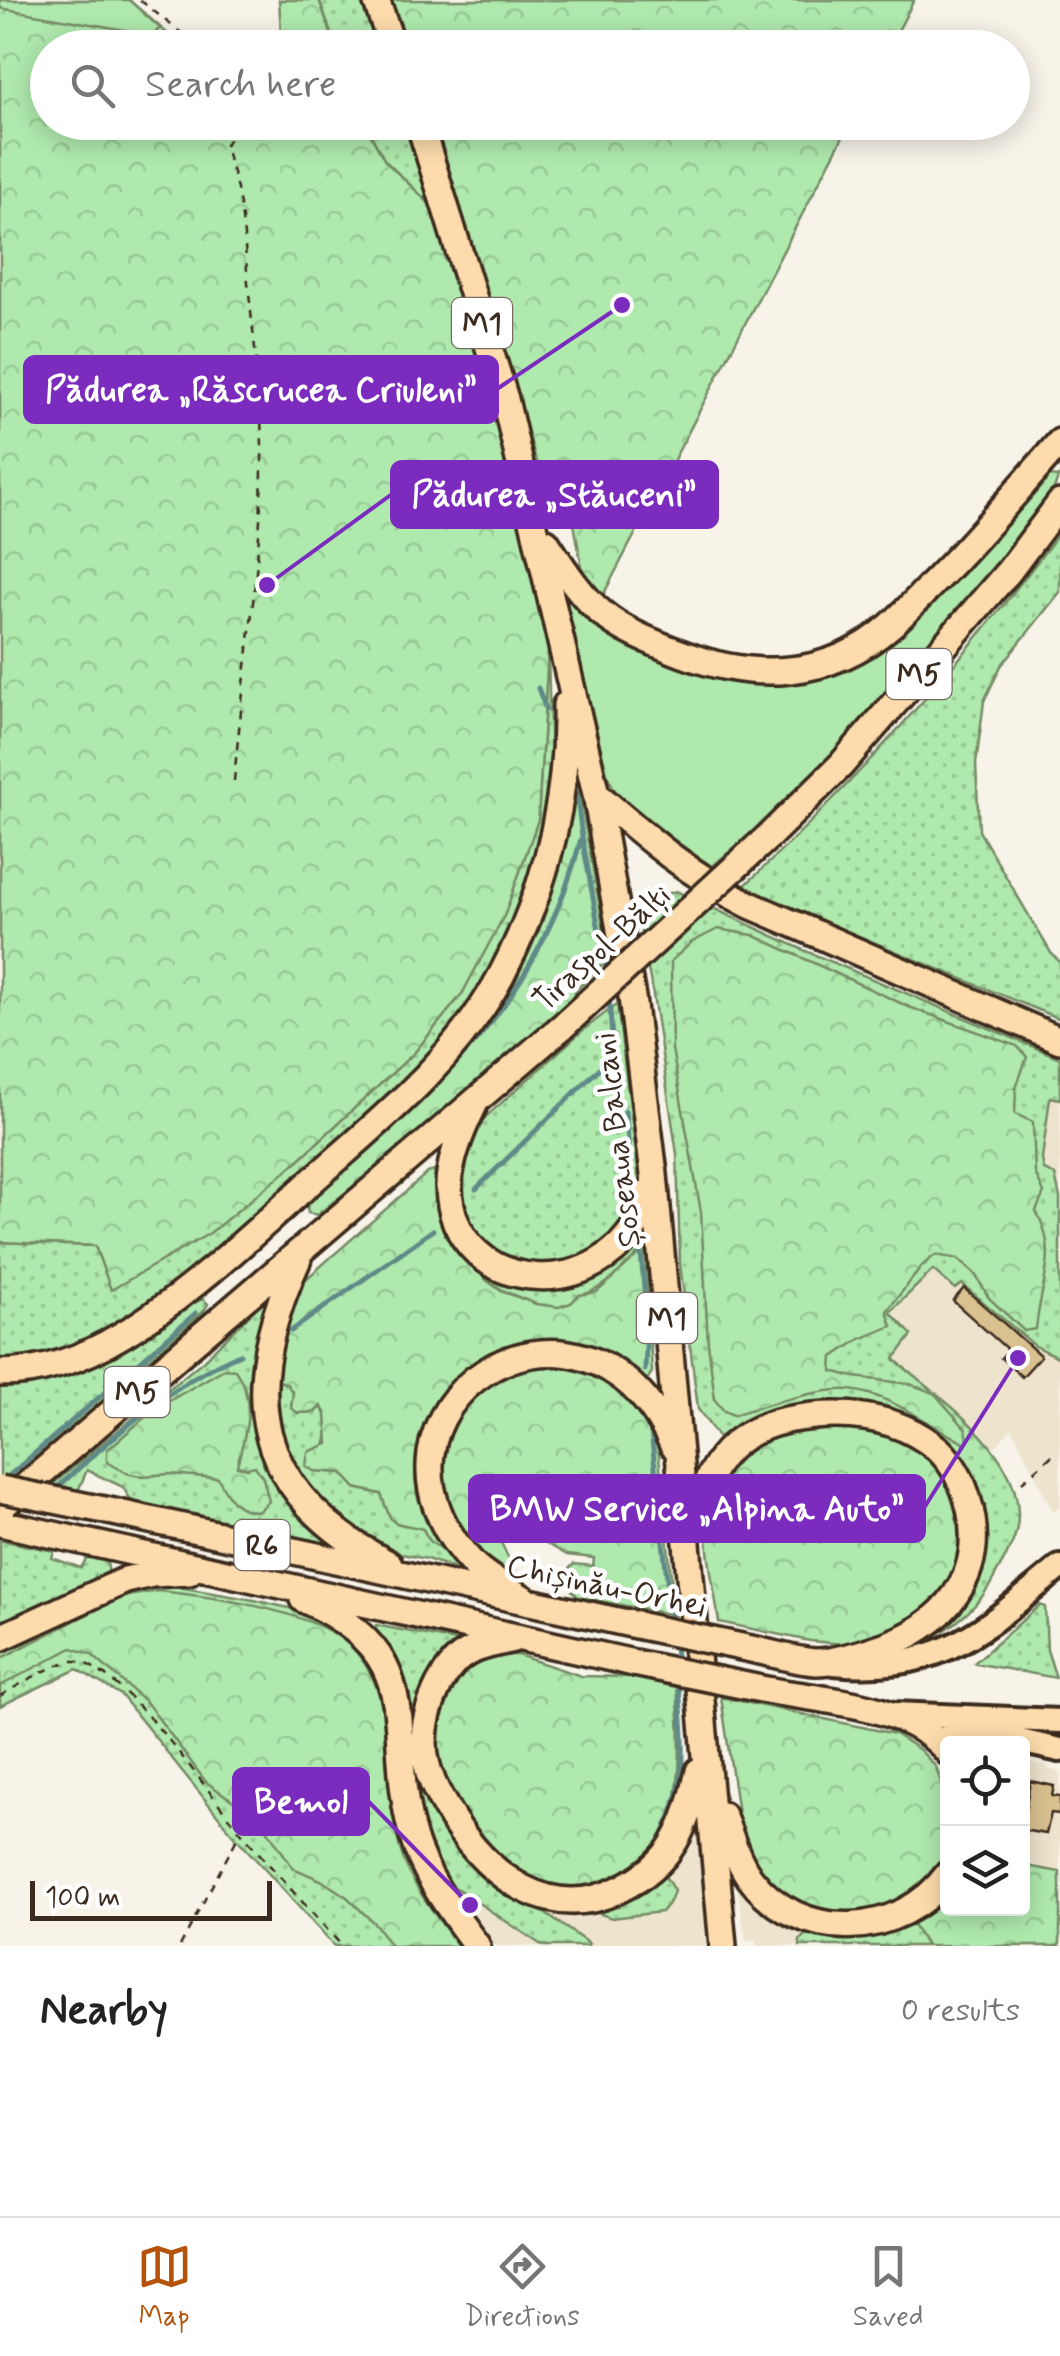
<!DOCTYPE html>
<html lang="en">
<head>
<meta charset="utf-8">
<style>
  :root { --surface:#fff; --page:#f6f6f6; --text:#222; --muted:#767676; --line:#e0e0e0; --accent:#b45309 }
  body { margin:0; font-family:Mynerve,sans-serif; background:var(--page); color:var(--text) }
  .controls { position:absolute; right:30px; bottom:30px; display:grid; overflow:hidden; border-radius:10px; box-shadow:0 5px 25px #0003 }
  .controls button { width:90px; height:90px; display:grid; place-items:center; padding:0; border:0; border-bottom:2px solid var(--line); background:var(--surface); color:var(--text); font:50px sans-serif }
  .scale { position:absolute; left:30px; bottom:25px; width:242px; box-sizing:border-box; padding-left:10px; border:5px solid #3b2a1e; border-top:0; font-size:28px; line-height:35px; white-space:nowrap; color:#3b2a1e; -webkit-text-stroke:8px #fff; paint-order:stroke }
  .list { margin:0; padding:0; list-style:none }
  h2 { display:flex; justify-content:space-between; align-items:center; height:130px; margin:0; padding:0 40px; font-size:42px }
  h2 small { font-size:32px; font-weight:400; color:var(--muted) }
  .icon { flex:none; width:55px; height:55px; fill:none; stroke:currentColor; stroke-width:2; stroke-linecap:round; stroke-linejoin:round }
  .map { position:relative; flex:none; width:1060px; height:1946px; overflow:hidden }
  .search { position:absolute; background:var(--surface); box-shadow:0 5px 25px #0003; left:30px; right:30px; top:30px; height:110px; display:flex; align-items:center; gap:25px; box-sizing:border-box; padding:0 35px; border-radius:55px; color:var(--muted); font-size:38px }
  .sheet { height:270px; background:var(--surface) }
  nav { display:flex; justify-content:space-around; align-items:center; box-sizing:border-box; height:140px; border-top:2px solid var(--line); background:var(--surface); font-size:28px; color:var(--muted) }
  nav a { display:grid; justify-items:center; gap:5px }
  nav .on { color:var(--accent) }
  .map>svg:first-child { display:block }
  .built { fill:#eee4ce }
  .grass { fill:url(#grass-dots); stroke:#758a66; stroke-width:2.5 }
  .forest { fill:url(#forest-crowns); stroke:#758a66; stroke-width:2.5 }
  .garden { fill:#afe9ad; stroke:#758a66; stroke-width:2.5 }
  .lines { fill:none; stroke-linecap:round; stroke-linejoin:round }
  .stream { stroke:#608a88; stroke-width:5 }
  .building { fill:#d9c190; stroke:#3b2a1e; stroke-width:2.5 }
  .major-casing { stroke:#3b2a1e; stroke-width:30 }
  .highway-casing { stroke:#3b2a1e; stroke-width:32 }
  .path { stroke:#3b2a1e; stroke-width:2.5; stroke-dasharray:8 8; stroke-linecap:butt }
  .major { stroke:#fddbac; stroke-width:22 }
  .highway { stroke:#fddbac; stroke-width:25 }
  .highway-bridge-casing { stroke:#3b2a1e; stroke-width:32; stroke-linecap:butt }
  .highway-bridge { stroke:#fddbac; stroke-width:25 }
  .labels { text-anchor:middle; stroke-width:9; stroke-linejoin:round; paint-order:stroke }
  .shield { fill:#fff; stroke:#766a62; stroke-width:2.5 }
  .shield-label { font-size:30px; font-weight:bold; fill:#3b2a1e }
  .street-label { font-size:32px; fill:#3b2a1e; stroke:#fff }
  .leader { fill:none; stroke:#7b2cbf; stroke-width:4 }
  .callout-dot { fill:#7b2cbf; stroke:#fff; stroke-width:4 }
  .callout { fill:#7b2cbf; stroke:#7b2cbf; stroke-width:4 }
  .callout-label { font-size:35px; text-anchor:middle; font-weight:bold; fill:#fff }
</style>
</head>
<body>
<div class="map">
<svg width="1060" height="1946" viewBox="0 0 1060 1946">
  <defs>
    <pattern id="grass-dots" width="8" height="8" patternUnits="userSpaceOnUse" patternTransform="scale(2.5)"><rect width="8" height="8" fill="#afe9ad"/><path d="M2 2h.1M6 6h.1" fill="none" stroke="#97c894" stroke-width="1.8" stroke-linecap="round"/></pattern>
    <pattern id="forest-crowns" width="20" height="18" patternUnits="userSpaceOnUse" patternTransform="scale(2.5)"><rect width="20" height="18" fill="#afe9ad"/><path d="M2 6a3 3 0 1 1 6 0M12 15a3 3 0 1 1 6 0" fill="none" stroke="#97c894"/></pattern>
  </defs>
  <rect width="100%" height="100%" fill="#f7f3e9"/>
  <filter id="ink" filterUnits="userSpaceOnUse"><feTurbulence type="fractalNoise" baseFrequency=".01" numOctaves="2"/><feDisplacementMap in="SourceGraphic" scale="20" xChannelSelector="R" yChannelSelector="G"/><feConvolveMatrix kernelMatrix="1 2 1 2 8 2 1 2 1" color-interpolation-filters="sRGB"/></filter>
  <g filter="url(#ink)">
    <!-- built -->
    <path class="built" d="M1050 1096 1060 1099V1198L1055 1175 1044 1170 1042 1159Z
      M1060 1206V1506L1053 1512 1012 1428 994 1448 894 1359 890 1312 933 1269 954 1288 962 1283 999 1315Z
      M1022 1760 1048 1765 1049 1769 1060 1772V1872L1023 1862Z
      M698 1814 707 1946H588L589 1943 533 1905 583 1908 612 1918 653 1915 671 1900 674 1891 662 1871Z
      M735 1876 811 1929 801 1940 800 1946H756V1940L746 1941Z
      M441 1878 515 1929 543 1946H487Z"/>
    <!-- grass -->
    <path class="grass" d="M319 0H366L381 47H336Z
      M364 123H405L432 206 385 161Z
      M1060 532V592L1001 666 984 701 976 764 979 831 1051 953 1060 962V1019L742 888C859 780 964 659 1060 532Z
      M548 650 551 772 537 871 487 986 417 1075 227 1242 125 1320 88 1341 45 1358 0 1366V1242L95 1246 111 1289 291 1167 414 1053 462 994 538 820Z
      M676 891 808 952 1060 1058V1099L1050 1097 1042 1159 1044 1170 1055 1175 1060 1198V1358L1035 1346 962 1284 955 1289 933 1270 890 1312 912 1335 894 1359C942 1400 1033 1459 1016 1532 1013 1546 1003 1561 996 1574 982 1603 955 1629 924 1640L728 1435 718 1437 698 1409 680 1264 677 1154 653 995 638 916 643 902Z
      M617 1004 641 1192 614 1240 556 1267 514 1262 482 1243 468 1223 458 1195 467 1142 481 1121 582 1031Z
      M635 1246 645 1248C624 1268 611 1285 583 1295 569 1300 583 1297 570 1304 552 1313 532 1303 516 1296 495 1288 486 1280 475 1260L501 1276 627 1251Z
      M268 1296 272 1299 258 1419 338 1546 133 1504 123 1487 87 1470 78 1491 53 1484 204 1360Z
      M203 1299 208 1304 204 1311 0 1492V1379Z
      M274 1379 287 1383 293 1393 291 1408 298 1413 315 1412 321 1406C334 1429 326 1449 314 1471L342 1473 356 1488 381 1494C388 1509 407 1525 423 1529L430 1542 451 1548 464 1572 427 1559 387 1551 357 1533 306 1488 282 1444Z
      M0 1540 54 1551 52 1558 81 1568 87 1557 107 1562 109 1575 0 1628Z
      M161 1584 254 1600 302 1611 341 1627 379 1672 399 1802 465 1946H334L232 1833 121 1695 77 1669 0 1706V1648L111 1593Z
      M1040 1605 1045 1607 1047 1650 1056 1678 974 1663Z
      M376 1625 456 1641 455 1648 533 1905 589 1944 588 1946H543L441 1878 421 1826 391 1657 375 1629Z
      M662 1871 674 1891 671 1900 661 1912 612 1918 583 1908Z
      M910 1919 926 1946H800V1940L811 1929Z"/>
    <!-- forest -->
    <path class="forest" d="M0 0H129L183 47 48 48V122L364 123 385 161 432 206 478 353 522 521 548 650 538 820 505 914 462 994 414 1053 291 1167 210 1233 111 1290 95 1246 0 1242Z
      M279 0H319L336 47H282Z
      M392 0H914L889 48 409 47Z
      M435 123H850L599 603 584 579 572 512 536 460Z
      M577 780 609 958 576 990 572 998C490 1074 404 1146 317 1215L308 1213 307 1207 316 1185 483 1022 570 781Z
      M718 929 753 935 909 1007 1017 1046 1027 1057 1016 1088 1015 1114 1033 1122 1035 1173 1044 1193 1036 1211C1060 1254 1041 1279 1036 1329L1024 1331 989 1298 975 1274 958 1259 935 1255 923 1265 887 1311 892 1326 860 1339 833 1357 832 1371 854 1377 910 1384 934 1393 966 1429 968 1440 964 1443C931 1426 888 1393 849 1390 820 1388 762 1406 733 1415L724 1411 715 1400 708 1343 701 1212 672 1049 671 961 692 942Z
      M434 1171 442 1211 486 1280 501 1291 536 1304 559 1307 571 1303 579 1295 597 1292 645 1248 652 1372 647 1380 609 1359 533 1344 507 1349 463 1370 435 1403 420 1442 415 1476 417 1495 426 1518 451 1548C435 1549 430 1543 423 1529 388 1520 394 1530 381 1494L356 1488 342 1473 314 1471 306 1466 308 1452 328 1444 326 1414 321 1406 315 1412 298 1413 291 1408 293 1393 287 1384 274 1379C278 1344 286 1309 306 1279L427 1173Z
      M532 1364H552L590 1371 620 1390 657 1437 675 1615 578 1597 571 1589 569 1569 574 1564 593 1566 594 1558 567 1555 520 1528 508 1507 489 1518 516 1574 507 1578 464 1540 444 1491 441 1468 445 1433 476 1387Z
      M224 1369 235 1370C258 1402 245 1432 237 1466L247 1468 255 1466 263 1478 269 1501 259 1511C236 1512 228 1497 218 1478L169 1474 142 1476 129 1474 107 1462V1450L152 1411Z
      M794 1426H879L930 1454 947 1477 960 1503 965 1556 941 1599 898 1632 855 1645 810 1641 719 1622C712 1567 685 1484 743 1447 758 1438 778 1433 794 1426Z
      M158 1591C208 1596 302 1609 342 1639 364 1655 378 1684 383 1710 391 1758 387 1809 402 1855 413 1888 438 1918 458 1946H391L376 1925 347 1897 321 1880 293 1868 261 1820 206 1782 147 1703 91 1654 72 1648 0 1686V1659L121 1597Z
      M495 1655H518L581 1676 632 1677 677 1686C683 1767 689 1873 586 1889 549 1895 517 1878 489 1855 479 1846 472 1829 465 1817 456 1803 442 1787 437 1771 429 1746 440 1689 461 1671 469 1663 484 1659 495 1655Z
      M721 1697 895 1734 920 1750 936 1767 948 1804 947 1845 938 1867 903 1905 821 1918 768 1887 743 1848Z
      M1023 1862 1027 1866 1060 1872V1946H926L910 1919 947 1889 948 1908H1022Z"/>
    <!-- garden -->
    <path class="garden" d="M0 0H129L160 28 153 35 0 8Z
      M1049 476 1058 477 1055 487 961 609 830 758 790 800 709 869 624 808 608 777 560 592 611 632 671 660 841 669Z"/>
    <g class="lines">
      <!-- stream -->
      <path class="stream" d="M538 688 546 710
        M575 782 582 837 607 974
        M442 1077C510 1011 557 930 581 839
        M625 1111 634 1195
        M476 1189 613 1055 609 995
        M641 1252 647 1325 645 1370
        M291 1331 433 1230
        M651 1431 672 1624
        M2 1482 196 1313
        M52 1492C110 1441 168 1384 240 1354
        M674 1640 677 1663
        M664 1832C690 1778 684 1737 678 1679"/>
    </g>
    <!-- building -->
    <path class="building" d="M964 1288 1041 1356 1022 1377 1001 1358 1008 1350 953 1301Z
      M1030 1781 1054 1786 1052 1796 1060 1797V1814L1051 1813 1046 1834 1022 1830Z"/>
    <g class="lines">
      <defs>
        <path id="major" d="M834 1663C943 1673 981 1631 1060 1567
          M894 1714 1060 1721
          M952 1726 1060 1750"/>
        <path id="highway" d="M376 0 393 48
          M419 122 505 399 596 794 632 997 654 1174 723 1946
          M546 542C591 612 605 625 683 654 754 681 830 679 890 626 907 611 922 594 938 578 981 535 1020 487 1060 442
          M596 794C648 839 688 874 750 905L1060 1040
          M768 837 841 765 1009 571 1060 503
          M474 1105C462 1129 449 1159 449 1186 451 1302 619 1310 650 1191
          M298 1259C237 1393 251 1492 389 1564
          M0 1373C43 1373 86 1357 122 1335 186 1297 250 1237 305 1187 377 1123 455 1062 501 976 545 892 568 800 566 705
          M0 1508 563 1026
          M109 1511 636 1625
          M0 1523 634 1663
          M694 1527C704 1471 727 1433 786 1420 838 1410 895 1413 938 1449 952 1462 963 1482 968 1501 989 1575 945 1627 875 1649 857 1655 835 1662 816 1662 796 1661 775 1654 756 1650
          M303 1599C432 1657 383 1726 412 1833 424 1876 451 1911 477 1946
          M529 1602C511 1590 488 1579 473 1564 330 1413 581 1243 673 1445
          M0 1638 126 1580 152 1574 189 1572
          M513 1639C499 1643 482 1645 469 1652 456 1658 446 1672 439 1685 430 1703 424 1723 424 1743 424 1772 439 1797 453 1820 489 1876 549 1923 618 1890 673 1864 686 1828 699 1771
          M766 1690C825 1701 907 1703 948 1752
          M722 1815C731 1836 736 1859 750 1878 800 1944 900 1940 948 1874"/>
      </defs>
      <!-- major casing -->
      <use href="#major" class="major-casing"/>
      <!-- highway casing -->
      <use href="#highway" class="highway-casing"/>
      <!-- path -->
      <path class="path" d="M140 0 200 48
        M234 781C243 677 260 573 262 470 263 413 256 359 250 303 244 248 245 199 224 146L242 122
        M1022 1482 1057 1451
        M0 1696C16 1687 60 1659 76 1661 124 1669 207 1791 240 1831 273 1870 308 1908 342 1946
        M180 1946 240 1833"/>
      <!-- major -->
      <use href="#major" class="major"/>
      <!-- highway -->
      <use href="#highway" class="highway"/>
      <defs>
        <path id="highway-bridge" d="M563 1026 768 837
          M0 1489 109 1511
          M636 1625 756 1650
          M634 1663 766 1690"/>
      </defs>
      <!-- highway-bridge casing -->
      <use href="#highway-bridge" class="highway-bridge-casing"/>
      <!-- highway-bridge -->
      <use href="#highway-bridge" class="highway-bridge"/>
    </g>
  </g>
  <g class="labels">
    <!-- shield labels -->
    <g class="shield">
      <rect x="452" y="298" width="60" height="50" rx="8"/>
      <rect x="886.5" y="649" width="65" height="50" rx="8"/>
      <rect x="637" y="1293" width="60" height="50" rx="8"/>
      <rect x="104.5" y="1367" width="65" height="50" rx="8"/>
      <rect x="234.5" y="1520" width="55" height="50" rx="8"/>
    </g>
    <g class="shield-label">
      <text x="482" y="333">M1</text>
      <text x="919" y="684">M5</text>
      <text x="667" y="1328">M1</text>
      <text x="137" y="1402">M5</text>
      <text x="262" y="1555">R6</text>
    </g>
    <!-- street labels -->
    <g class="street-label">
      <text transform="translate(601 947) rotate(-42)" y="11">Tiraspol-Bălți</text>
      <text transform="translate(616 1140) rotate(-97)" y="11">Șoseaua Balcani</text>
      <text transform="translate(607 1585) rotate(12)" y="11">Chișinău-Orhei</text>
    </g>
  </g>
  <!-- callouts -->
  <path class="leader" d="M622 305L497 389M267 585L392 494M1018 1358L924 1508M470 1905L368 1801"/>
  <g class="callout-dot">
    <circle cx="622" cy="305" r="10"/>
    <circle cx="267" cy="585" r="10"/>
    <circle cx="1018" cy="1358" r="10"/>
    <circle cx="470" cy="1905" r="10"/>
  </g>
  <g class="callout">
    <rect x="25" y="357" width="472" height="65" rx="10"/>
    <rect x="392" y="462" width="325" height="65" rx="10"/>
    <rect x="470" y="1476" width="454" height="65" rx="10"/>
    <rect x="234" y="1769" width="134" height="65" rx="10"/>
  </g>
  <g class="callout-label">
    <text x="261" y="401">Pădurea „Răscrucea Criuleni”</text>
    <text x="554" y="506">Pădurea „Stăuceni”</text>
    <text x="697" y="1520">BMW Service „Alpina Auto”</text>
    <text x="301" y="1813">Bemol</text>
  </g>
</svg>
<div class="controls">
<button><svg class="icon" aria-label="locate" viewBox="0 0 24 24"><circle cx="12" cy="12" r="6"/><path d="M12 2v4M12 18v4M2 12h4M18 12h4"/></svg></button>
<button><svg class="icon" aria-label="layers" viewBox="0 0 24 24"><path d="M12 4l9 5-9 5-9-5zM3 14l9 5 9-5"/></svg></button>
</div>
<div class="scale">100 m</div>
<div class="search"><svg class="icon" aria-label="search" viewBox="0 0 24 24"><circle cx="10" cy="10" r="6"/><path d="M15 15l6 6"/></svg>Search here</div>
</div>
<section class="sheet">
<h2>Nearby<small>0 results</small></h2>
<ul class="list">
</ul>
</section>
<nav>
<a class="on"><svg class="icon" aria-label="map" viewBox="0 0 24 24"><path d="M3 6l6-2 6 2 6-2v14l-6 2-6-2-6 2zM9 4v14M15 6v14"/></svg>Map</a>
<a><svg class="icon" aria-label="directions" viewBox="0 0 24 24"><path d="M12 3l9 9-9 9-9-9zM9 14v-3h6M13 9l2 2-2 2"/></svg>Directions</a>
<a><svg class="icon" aria-label="saved" viewBox="0 0 24 24"><path d="M7 4h10v16l-5-4-5 4z"/></svg>Saved</a>
</nav>
</body>
</html>
